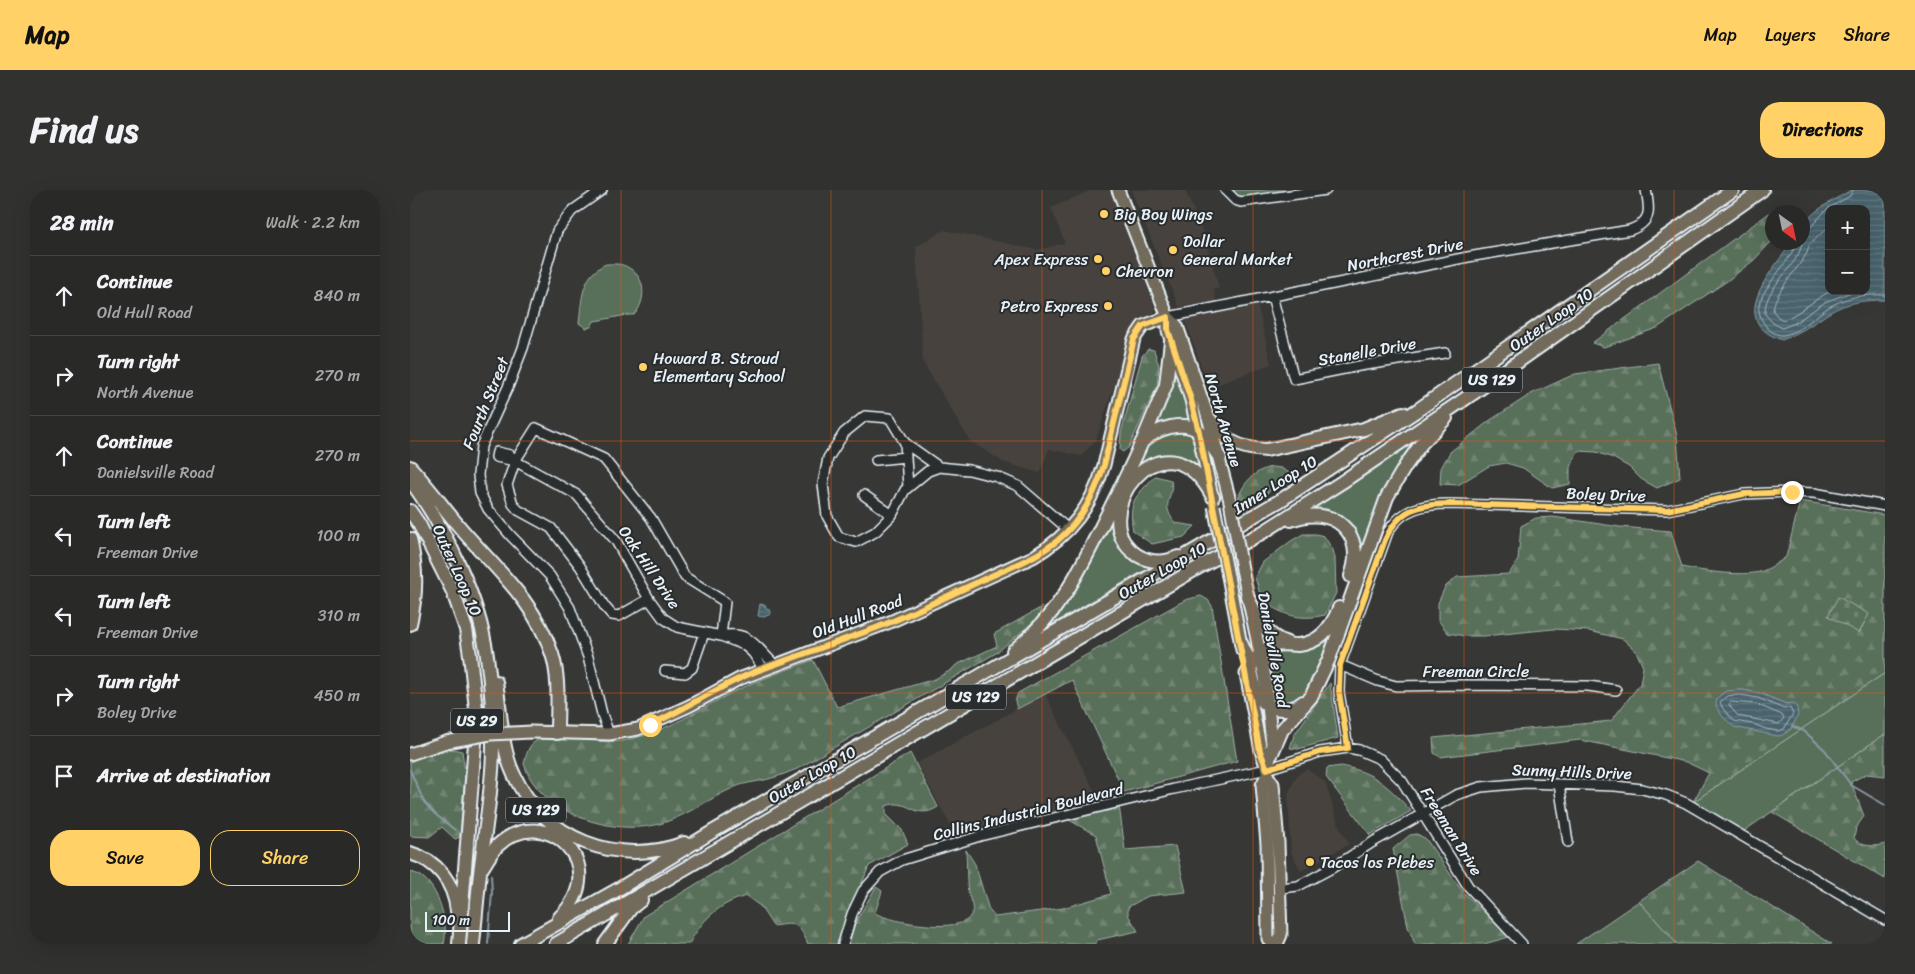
<!DOCTYPE html>
<html lang="en">
<head>
<meta charset="utf-8">
<style>
  :root { --surface:#292928; --page:#313130; --text:#f1f3f6; --muted:#a5a6a8; --line:#454545; --accent:#ffd166 }
  body { margin:0; font-family:Sriracha,sans-serif; background:var(--page); color:var(--text) }
  .controls { position:absolute; right:15px; top:15px; display:grid; overflow:hidden; border-radius:10px; box-shadow:0 5px 20px #0002 }
  .controls button { width:45px; height:45px; display:grid; place-items:center; padding:0; border:0; border-bottom:1px solid var(--line); background:var(--surface); color:var(--text); font:25px sans-serif }
  .compass { position:absolute; left:1355px; top:15px; width:45px; height:45px; border-radius:50%; background:var(--surface); box-shadow:0 5px 20px #0002; rotate:147deg }
  .scale { position:absolute; left:15px; bottom:12px; width:85px; box-sizing:border-box; padding-left:5px; border:2px solid #e8f1f8; border-top:0; font-size:14px; line-height:18px; white-space:nowrap; color:#e8f1f8; -webkit-text-stroke:4px #2a2d2e; paint-order:stroke }
  .stop { position:absolute; width:15px; height:15px; margin:-11px; border:4px solid #ffd166; border-radius:50%; background:#fff }
  .stop.end { background:#ffd166; border-color:#fff; box-shadow:0 1px 5px #0008 }
  .list { margin:0; padding:0; list-style:none }
  h2 { display:flex; justify-content:space-between; align-items:center; height:65px; margin:0; padding:0 20px; font-size:21px }
  h2 small { font-size:16px; font-weight:400; color:var(--muted) }
  .list li { display:grid; grid-template-columns:32px 1fr auto; gap:15px; align-items:center; box-sizing:border-box; height:80px; padding:0 20px; border-top:1px solid var(--line) }
  .list b { display:block; font-size:19px; white-space:nowrap }
  .list p { margin:0; font-size:16px; white-space:nowrap; color:var(--muted) }
  .list em { font-size:16px; font-style:normal; color:var(--muted) }
  .actions { display:flex; gap:10px; padding:15px 20px }
  .actions a { flex:1; padding:11px 0; border:1px solid var(--accent); border-radius:20px; text-align:center; font-size:18px; color:var(--accent) }
  .actions .main { background:var(--accent); color:#111 }
  .icon { flex:none; width:28px; height:28px; fill:none; stroke:currentColor; stroke-width:2; stroke-linecap:round; stroke-linejoin:round }
  .map { position:relative; flex:none; width:1475px; height:754px; overflow:hidden; border-radius:20px }
  header { display:flex; align-items:center; gap:30px; box-sizing:border-box; height:70px; padding:0 25px; background:var(--accent); color:#111 }
  header strong { font-size:24px }
  nav { display:flex; gap:28px; margin-inline-start:auto; font-size:18px }
  .intro { display:flex; align-items:center; justify-content:space-between; box-sizing:border-box; height:120px; padding:0 30px }
  h1 { margin:0; font-size:35px }
  .button { padding:12px 22px; border-radius:20px; background:var(--accent); color:#111; font-size:18px; font-weight:700 }
  main { display:flex; gap:30px; padding:0 30px }
  aside { flex:1; background:var(--surface); border-radius:20px; box-shadow:0 5px 20px #0002 }
  .map>svg:first-child { display:block }
  .built { fill:#47433e }
  .green { fill:#596f5a; stroke:#a0b0a9; fill-rule:evenodd }
  .forest { fill:url(#forest-firs); stroke:#a0b0a9; fill-rule:evenodd }
  .cemetery { fill:url(#cemetery-stones); stroke:#a0b0a9 }
  .park { fill:url(#park-tufts); stroke:#a0b0a9 }
  .water { fill:url(#water-rules); stroke:#889ba4; fill-rule:evenodd }
  .lines { fill:none; stroke-linecap:round; stroke-linejoin:round }
  .shore { stroke:#a8b8c0; stroke-width:1 }
  .stream { stroke:#889ba4; stroke-width:2 }
  .minor-casing { stroke:#e8f1f8; stroke-width:12 }
  .major-casing { stroke:#e8f1f8; stroke-width:15 }
  .highway-casing { stroke:#e8f1f8; stroke-width:16 }
  .minor { stroke:#2a2d2e; stroke-width:9 }
  .major { stroke:#726b5a; stroke-width:11 }
  .highway { stroke:#726b5a; stroke-width:12 }
  .rail-casing { stroke:#e8f1f8; stroke-width:4 }
  .rail { stroke:#2a2d2e; stroke-width:2; stroke-dasharray:5.5; stroke-linecap:butt }
  .major-bridge-casing { stroke:#e8f1f8; stroke-width:15; stroke-linecap:butt }
  .major-bridge { stroke:#726b5a; stroke-width:11 }
  .route { stroke:#ffd166; stroke-width:6 }
  .grid { fill:none; stroke:#e8590c; stroke-width:1; stroke-opacity:0.55 }
  .poi-dot { fill:#ffd166; stroke:#2a2d2e; stroke-width:2 }
  .labels { text-anchor:middle; stroke-width:4; stroke-linejoin:round; paint-order:stroke }
  .shield { fill:#2a2d2e; stroke:#afb6bb; stroke-width:1 }
  .shield-label { font-size:15px; font-weight:bold; fill:#e8f1f8 }
  .poi-label { font-size:16px; fill:#e8f1f8; stroke:#2a2d2e; text-anchor:start }
  .street-label { font-size:16px; fill:#e8f1f8; stroke:#2a2d2e }
</style>
</head>
<body>
<header>
<strong>Map</strong>
<nav><a>Map</a><a>Layers</a><a>Share</a></nav>
</header>
<div class="intro"><h1>Find us</h1><a class="button">Directions</a></div>
<main>
<aside>
<h2>28 min<small>Walk · 2.2 km</small></h2>
<ul class="list">
<li><svg class="icon" aria-label="ahead" viewBox="0 0 24 24"><path d="M12 20V5M6 11l6-6 6 6"/></svg><div><b>Continue</b><p>Old Hull Road</p></div><em>840 m</em></li>
<li><svg class="icon" aria-label="right" viewBox="0 0 24 24"><path d="M7 20v-9h11M14 6l5 5-5 5"/></svg><div><b>Turn right</b><p>North Avenue</p></div><em>270 m</em></li>
<li><svg class="icon" aria-label="ahead" viewBox="0 0 24 24"><path d="M12 20V5M6 11l6-6 6 6"/></svg><div><b>Continue</b><p>Danielsville Road</p></div><em>270 m</em></li>
<li><svg class="icon" aria-label="left" viewBox="0 0 24 24"><path d="M17 20v-9H6M10 6l-5 5 5 5"/></svg><div><b>Turn left</b><p>Freeman Drive</p></div><em>100 m</em></li>
<li><svg class="icon" aria-label="left" viewBox="0 0 24 24"><path d="M17 20v-9H6M10 6l-5 5 5 5"/></svg><div><b>Turn left</b><p>Freeman Drive</p></div><em>310 m</em></li>
<li><svg class="icon" aria-label="right" viewBox="0 0 24 24"><path d="M7 20v-9h11M14 6l5 5-5 5"/></svg><div><b>Turn right</b><p>Boley Drive</p></div><em>450 m</em></li>
<li><svg class="icon" aria-label="arrive" viewBox="0 0 24 24"><path d="M6 21V4h12l-3 4 3 4H6"/></svg><div><b>Arrive at destination</b></div></li>
</ul>
<div class="actions"><a class="main">Save</a><a>Share</a></div>
</aside>
<div class="map">
<svg width="1475" height="754" viewBox="0 0 1475 754">
  <defs>
    <pattern id="forest-firs" width="22" height="20" patternUnits="userSpaceOnUse" patternTransform="scale(1.25)"><rect width="22" height="20" fill="#596f5a"/><path d="M5 1l3.5 6h-7zM16 11l3.5 6h-7z" fill="#718472"/></pattern>
    <pattern id="cemetery-stones" width="16" height="16" patternUnits="userSpaceOnUse" patternTransform="scale(1.25)"><rect width="16" height="16" fill="#596f5a"/><path d="M2 7V4a2 2 0 0 1 4 0v3zM10 15v-3a2 2 0 0 1 4 0v3z" fill="#718472"/></pattern>
    <pattern id="park-tufts" width="24" height="20" patternUnits="userSpaceOnUse" patternTransform="scale(1.25)"><rect width="24" height="20" fill="#596f5a"/><path d="M3 7l-1-3M5 7V3M7 7l1-3M15 17l-1-3M17 17v-4M19 17l1-3" fill="none" stroke="#718472"/></pattern>
    <pattern id="water-rules" width="6" height="5" patternUnits="userSpaceOnUse" patternTransform="scale(1.25)"><rect width="6" height="5" fill="#48626c"/><path d="M0 2.5h6" fill="none" stroke="#627982"/></pattern>
  </defs>
  <rect width="100%" height="100%" fill="#373735"/>
  <filter id="ink" filterUnits="userSpaceOnUse"><feTurbulence type="fractalNoise" baseFrequency=".02" numOctaves="2"/><feDisplacementMap in="SourceGraphic" scale="10" xChannelSelector="R" yChannelSelector="G"/><feConvolveMatrix kernelMatrix="1 2 1 2 8 2 1 2 1" color-interpolation-filters="sRGB"/></filter>
  <g filter="url(#ink)">
    <!-- built -->
    <path class="built" d="M682 0H700L746 120 740 128 727 134 720 147 686 250 671 266 639 259 630 283 593 272 560 251 513 172 506 57 534 40 628 60 655 53 641 18Z
      M721 0H775L793 42 809 98 804 100 806 111 769 117Z
      M847 112 861 174 799 198 775 130Z
      M635 504 690 612 547 648 507 573Z
      M897 579 915 592 929 636 939 654 891 681 881 662 878 604 887 585Z"/>
    <!-- green -->
    <path class="green" d="M196 74C204 74 212 73 219 78 237 88 236 112 224 125 216 124 194 130 184 131L181 137 176 138 169 133C172 109 171 85 196 74Z
      M763 174 785 237 741 242Z
      M755 240 786 243 795 289 742 270 705 331 744 374 745 380 623 452 732 258ZM733 381 734 383 640 438 639 436Z
      M1010 245 1013 248 1000 264 917 468 891 512 861 515 854 465 881 457 926 431 945 381V348L902 322 901 318Z
      M1475 483V544L1331 643 1283 612Z
      M1229 711 1267 754H1166Z"/>
    <!-- forest -->
    <path class="forest" d="M1366 18 1369 22H1362V51L1344 70 1317 91 1247 138 1194 157 1182 153Z
      M738 159 744 160 749 176 747 196 719 257 713 262 710 260 711 243 732 166Z
      M1248 173 1267 246 1270 288 1247 298 1231 289 1219 277 1203 268 1186 262 1168 261 1160 277V294L1142 298 1113 278 1096 273 1079 276 1048 295 1030 294 1031 278 1040 262 1079 231 1121 204 1165 184Z
      M863 277 871 278 883 285 851 307 840 318 833 321 827 317C828 312 828 305 831 301 837 289 849 278 863 277Z
      M745 286 761 290C765 308 749 312 765 333L785 336 774 347 742 354 723 341C718 310 725 308 745 286Z
      M1390 311 1475 325V483L1283 612 1299 583 1276 572 1170 550 1030 567 1024 563 1023 548 1201 531 1230 494 1233 477 1226 461 1213 449 1179 441 1143 439 1074 446H1055L1038 443 1028 430V413L1035 397 1047 387 1099 384 1108 370 1111 336 1126 328 1143 327 1210 337 1261 341 1272 377C1290 381 1340 388 1355 380 1362 377 1369 372 1376 367ZM1332 500 1349 503 1376 514 1380 513 1383 535 1380 540 1349 541 1324 537 1311 504 1318 501Z
      M893 344H906L914 346 923 360 925 368 926 403 915 425C888 431 874 425 852 411L845 387 853 372 881 351Z
      M791 406 798 410 802 416 827 571 714 602 662 490 607 519 605 511 608 503 775 410Z
      M632 417 628 428 586 463 387 579C379 582 370 586 362 588 350 592 336 592 325 597 300 608 278 625 253 633 211 646 147 629 122 591 118 586 116 579 114 574 116 566 118 555 126 551 143 542 193 556 217 550 258 541 288 520 325 501 350 489 376 480 403 470L427 517 525 489 541 480 546 475 587 456 584 444Z
      M920 493 928 548 888 559 880 558 884 545Z
      M1475 544V586L1456 584 1441 592 1454 626 1446 638 1444 648C1450 657 1465 657 1475 654V689L1362 622Z
      M43 559 52 561 55 582 50 647 45 649 32 637 19 647 0 646V572L13 566Z
      M500 563 528 617C505 632 499 607 476 616V624L492 640 498 654 459 676 427 754H398C388 731 385 733 363 736L350 716 336 706C308 714 292 730 279 754H218L234 726Z
      M931 576C965 582 979 597 1001 621L960 645 916 587 917 578Z
      M709 615 715 660 765 656 776 702 738 706 718 717V725L728 741 687 750 686 754H439L441 740 466 697 472 701 465 723C480 732 553 745 561 725 565 718 560 710 558 703 556 689 557 674 556 660L565 674 579 720 585 727 653 718 701 704 686 645 659 630Z
      M1007 644 1016 649 1052 701 1099 747 1074 754H1005L998 737 983 659 1000 645Z
      M1288 671 1422 754H1267L1229 711Z
      M0 681C3 683 8 684 11 686 29 698 39 734 34 754H0Z"/>
    <!-- cemetery -->
    <path class="cemetery" d="M1428 407 1459 424 1449 443 1418 426Z"/>
    <!-- park -->
    <path class="park" d="M819 0H897L837 8 824 6Z"/>
    <!-- water -->
    <path class="water" d="M1441 0H1475V110C1456 110 1436 112 1419 123 1402 134 1392 142 1372 150 1316 131 1360 82 1382 53L1392 52C1392 49 1392 44 1392 40 1396 22 1427 9 1441 0ZM1419 19H1456V101H1419Z
      M350 414 355 415 356 418 359 419 361 424 354 427 348 426Z
      M1332 500 1349 503 1376 514 1384 513 1387 518 1388 525C1383 535 1380 544 1368 546L1324 537 1313 527 1306 516 1307 508 1316 501Z"/>
    <g class="lines">
      <!-- shore -->
      <path class="shore" d="M1419 36C1416 39 1400 54 1399 56 1398 58 1398 61 1397 63 1388 79 1363 104 1363 121L1368 127 1373 130C1391 123 1404 109 1421 101
        M1392 41 1398 40 1417 19 1440 6 1443 0
        M1386 52C1384 68 1354 94 1349 115 1347 127 1359 146 1373 145 1389 143 1403 128 1416 119 1433 107 1455 104 1475 105
        M1392 52C1391 75 1353 97 1355 124L1363 133 1372 138 1385 133 1415 112 1444 101
        M1331 505 1348 508 1374 519 1380 518 1383 524 1374 539 1368 541 1356 539 1343 534 1324 531 1313 519 1310 512 1318 506Z
        M1321 512 1346 514 1372 525 1374 528 1369 534 1328 526 1319 515Z"/>
      <!-- stream -->
      <path class="stream" d="M1382 536 1394 541 1415 560 1441 595 1475 615
        M0 580 14 612 25 624 45 640
        M78 754 82 702 81 685"/>
      <defs>
        <path id="minor" d="M192 0 162 21 147 41 113 158 98 197 71 256 68 285 70 303 78 319 101 346 140 386 160 418 178 467 192 524 199 544
          M815 0 825 10 831 12 916 0
          M862 106 884 189 949 176 1035 163
          M758 127 1058 67 1220 40C1242 32 1240 20 1236 0
          M495 253 498 297
          M466 270 496 267
          M105 271 86 267 87 262 100 265 105 271 167 305 206 351 239 409 253 428 267 437 311 446 334 455 343 463 353 478
          M529 277 518 281 495 300 482 325 465 342 446 352 429 347 417 326 413 294 418 268 434 243 455 226 480 228 495 253 529 277 559 280 587 287 608 296 659 340
          M454 305 482 325
          M239 409 209 426 202 425 195 417 170 376 141 338 108 320 103 314 97 295 105 271 126 238 194 269 241 328 275 387 315 412 311 446
          M312 446C339 440 346 457 364 474
          M930 475 968 491 986 496 1051 495 1178 496 1206 500
          M255 481 275 483 282 478 294 443
          M938 558 929 502 930 475 978 342C992 318 1014 314 1040 314L1257 320 1334 304 1381 302 1404 303 1475 316
          M1149 594 1158 652
          M870 698 888 696 922 678 963 652 1046 605 1071 597 1116 593 1205 596 1232 599 1256 605 1276 613 1475 730
          M433 754 442 724 453 701 470 682 492 670 570 646 764 599 857 579 910 562 938 558 949 560 970 569 992 591 1058 696 1112 754"/>
        <path id="major" d="M708 0 758 127 767 136 798 227 820 311
          M758 127V141L781 210 802 306
          M832 379 855 487 862 554 857 585 852 595 857 654 858 749 862 754
          M818 386 832 460
          M836 484 851 561 857 579
          M121 542 199 544 228 539 279 516 329 489 480 432 623 367C660 345 682 316 694 275L724 149 733 136 758 127
          M0 564 36 552
          M857 585 863 594 868 653 871 745 867 754"/>
        <path id="highway" d="M798 227C816 251 825 258 856 260L954 239 993 223
          M733 250 756 195 761 151
          M0 277C19 297 35 320 53 341 87 380 125 412 142 464 150 488 147 518 147 543
          M0 290C35 338 69 407 77 466 81 495 83 528 83 557 83 594 76 631 72 667 68 696 66 725 63 754
          M0 321 9 334 43 402 56 439 60 465 67 528 49 754
          M881 330C922 314 957 342 941 386
          M0 349C7 380 7 403 0 434
          M768 367C755 373 740 373 727 365 671 330 753 213 803 307
          M837 406C847 426 854 446 877 453
          M831 453C833 458 836 463 838 468 844 489 843 518 871 519 880 519 886 518 893 512
          M603 461C650 423 668 384 694 331 707 305 720 279 732 252 746 239 774 228 791 243 798 250 804 260 810 268
          M837 485C842 475 847 464 858 458 868 452 877 455 888 455 910 453 922 437 929 418
          M86 492C91 522 91 558 104 585 133 649 209 678 274 653
          M861 565 872 540 901 507 919 469 977 307 996 275 1011 254 1036 228
          M0 663C28 671 44 693 47 721
          M72 678C77 671 81 662 87 656 135 610 204 676 149 728
          M111 754 207 700 302 642 871 310 1009 219 1323 0
          M146 754 784 380 855 341 932 292 1065 202 1352 0
          M195 754 221 718 231 710"/>
      </defs>
      <!-- minor casing -->
      <use href="#minor" class="minor-casing"/>
      <!-- major casing -->
      <use href="#major" class="major-casing"/>
      <!-- highway casing -->
      <use href="#highway" class="highway-casing"/>
      <!-- minor -->
      <use href="#minor" class="minor"/>
      <!-- major -->
      <use href="#major" class="major"/>
      <!-- highway -->
      <use href="#highway" class="highway"/>
      <defs>
        <path id="rail" d="M0 2 1 0"/>
      </defs>
      <!-- rail casing -->
      <use href="#rail" class="rail-casing"/>
      <!-- rail -->
      <use href="#rail" class="rail"/>
      <defs>
        <path id="major-bridge" d="M820 311 832 379
          M804 316 818 386
          M36 552 80 544 121 542"/>
      </defs>
      <!-- major-bridge casing -->
      <use href="#major-bridge" class="major-bridge-casing"/>
      <!-- major-bridge -->
      <use href="#major-bridge" class="major-bridge"/>
    </g>
  </g>
  <g class="lines" filter="url(#ink)">
    <!-- route -->
    <path class="route" d="M240 535C278 518 313 493 352 479 390 465 428 452 466 438 500 425 533 408 566 393 593 380 623 370 647 351 671 331 685 305 694 275L724 149 733 136 758 127V140L781 210 789 242 850 561 857 579 910 562 938 558 929 502 930 475 975 350C989 319 1008 314 1040 314L1257 320 1334 304 1382 302"/>
  </g>
  <!-- grid -->
  <path class="grid" d="M211 0V754M421 0V754M632 0V754M843 0V754M1054 0V754M1264 0V754M0 251H1475M0 503H1475"/>
  <!-- markers -->
  <g class="poi-dot">
    <circle cx="694" cy="24" r="5"/>
    <circle cx="763" cy="60" r="5"/>
    <circle cx="688" cy="69" r="5"/>
    <circle cx="696" cy="81" r="5"/>
    <circle cx="698" cy="116" r="5"/>
    <circle cx="233" cy="177" r="5"/>
    <circle cx="900" cy="672" r="5"/>
  </g>
  <g class="labels">
    <!-- shield labels -->
    <g class="shield">
      <rect x="1052" y="177.5" width="60" height="25" rx="4"/>
      <rect x="536" y="494.5" width="60" height="25" rx="4"/>
      <rect x="41" y="518.5" width="52" height="25" rx="4"/>
      <rect x="96" y="607.5" width="60" height="25" rx="4"/>
    </g>
    <g class="shield-label">
      <text x="1082" y="195">US 129</text>
      <text x="566" y="512">US 129</text>
      <text x="67" y="536">US 29</text>
      <text x="126" y="625">US 129</text>
    </g>
    <!-- poi labels -->
    <g class="poi-label">
      <text x="704" y="30">Big Boy Wings</text>
      <text x="773" y="57">Dollar<tspan x="773" dy="18">General Market</tspan></text>
      <text x="678" y="75" text-anchor="end">Apex Express</text>
      <text x="706" y="87">Chevron</text>
      <text x="688" y="122" text-anchor="end">Petro Express</text>
      <text x="243" y="174">Howard B. Stroud<tspan x="243" dy="18">Elementary School</tspan></text>
      <text x="910" y="678">Tacos los Plebes</text>
    </g>
    <!-- street labels -->
    <g class="street-label">
      <text transform="translate(995 64) rotate(-11)" y="6">Northcrest Drive</text>
      <text transform="translate(1141 129) rotate(-35)" y="6">Outer Loop 10</text>
      <text transform="translate(957 161) rotate(-10)" y="6">Stanelle Drive</text>
      <text transform="translate(75 213) rotate(-68)" y="6">Fourth Street</text>
      <text transform="translate(814 230) rotate(74)" y="6">North Avenue</text>
      <text transform="translate(865 294) rotate(-32)" y="6">Inner Loop 10</text>
      <text transform="translate(1196 304) rotate(2)" y="6">Boley Drive</text>
      <text transform="translate(240 377) rotate(56)" y="6">Oak Hill Drive</text>
      <text transform="translate(48 380) rotate(66)" y="6">Outer Loop 10</text>
      <text transform="translate(752 380) rotate(-30)" y="6">Outer Loop 10</text>
      <text transform="translate(447 426) rotate(-21)" y="6">Old Hull Road</text>
      <text transform="translate(864 460) rotate(80)" y="6">Danielsville Road</text>
      <text x="1066" y="487">Freeman Circle</text>
      <text transform="translate(1162 581) rotate(2)" y="6">Sunny Hills Drive</text>
      <text transform="translate(402 584) rotate(-30)" y="6">Outer Loop 10</text>
      <text transform="translate(618 621) rotate(-14)" y="6">Collins Industrial Boulevard</text>
      <text transform="translate(1042 641) rotate(58)" y="6">Freeman Drive</text>
    </g>
  </g>
</svg>
<div class="controls">
<button>+</button>
<button>−</button>
</div>
<svg class="compass" viewBox="-18 -18 36 36"><path d="M0-13l5 13h-10z" fill="#e53935"/><path d="M0 13l5-13h-10z" fill="#a5a6a8"/></svg>
<div class="scale">100 m</div>
<div class="stop" style="left:240px;top:535px"></div>
<div class="stop end" style="left:1382px;top:302px"></div>
</div>
</main>
</body>
</html>
